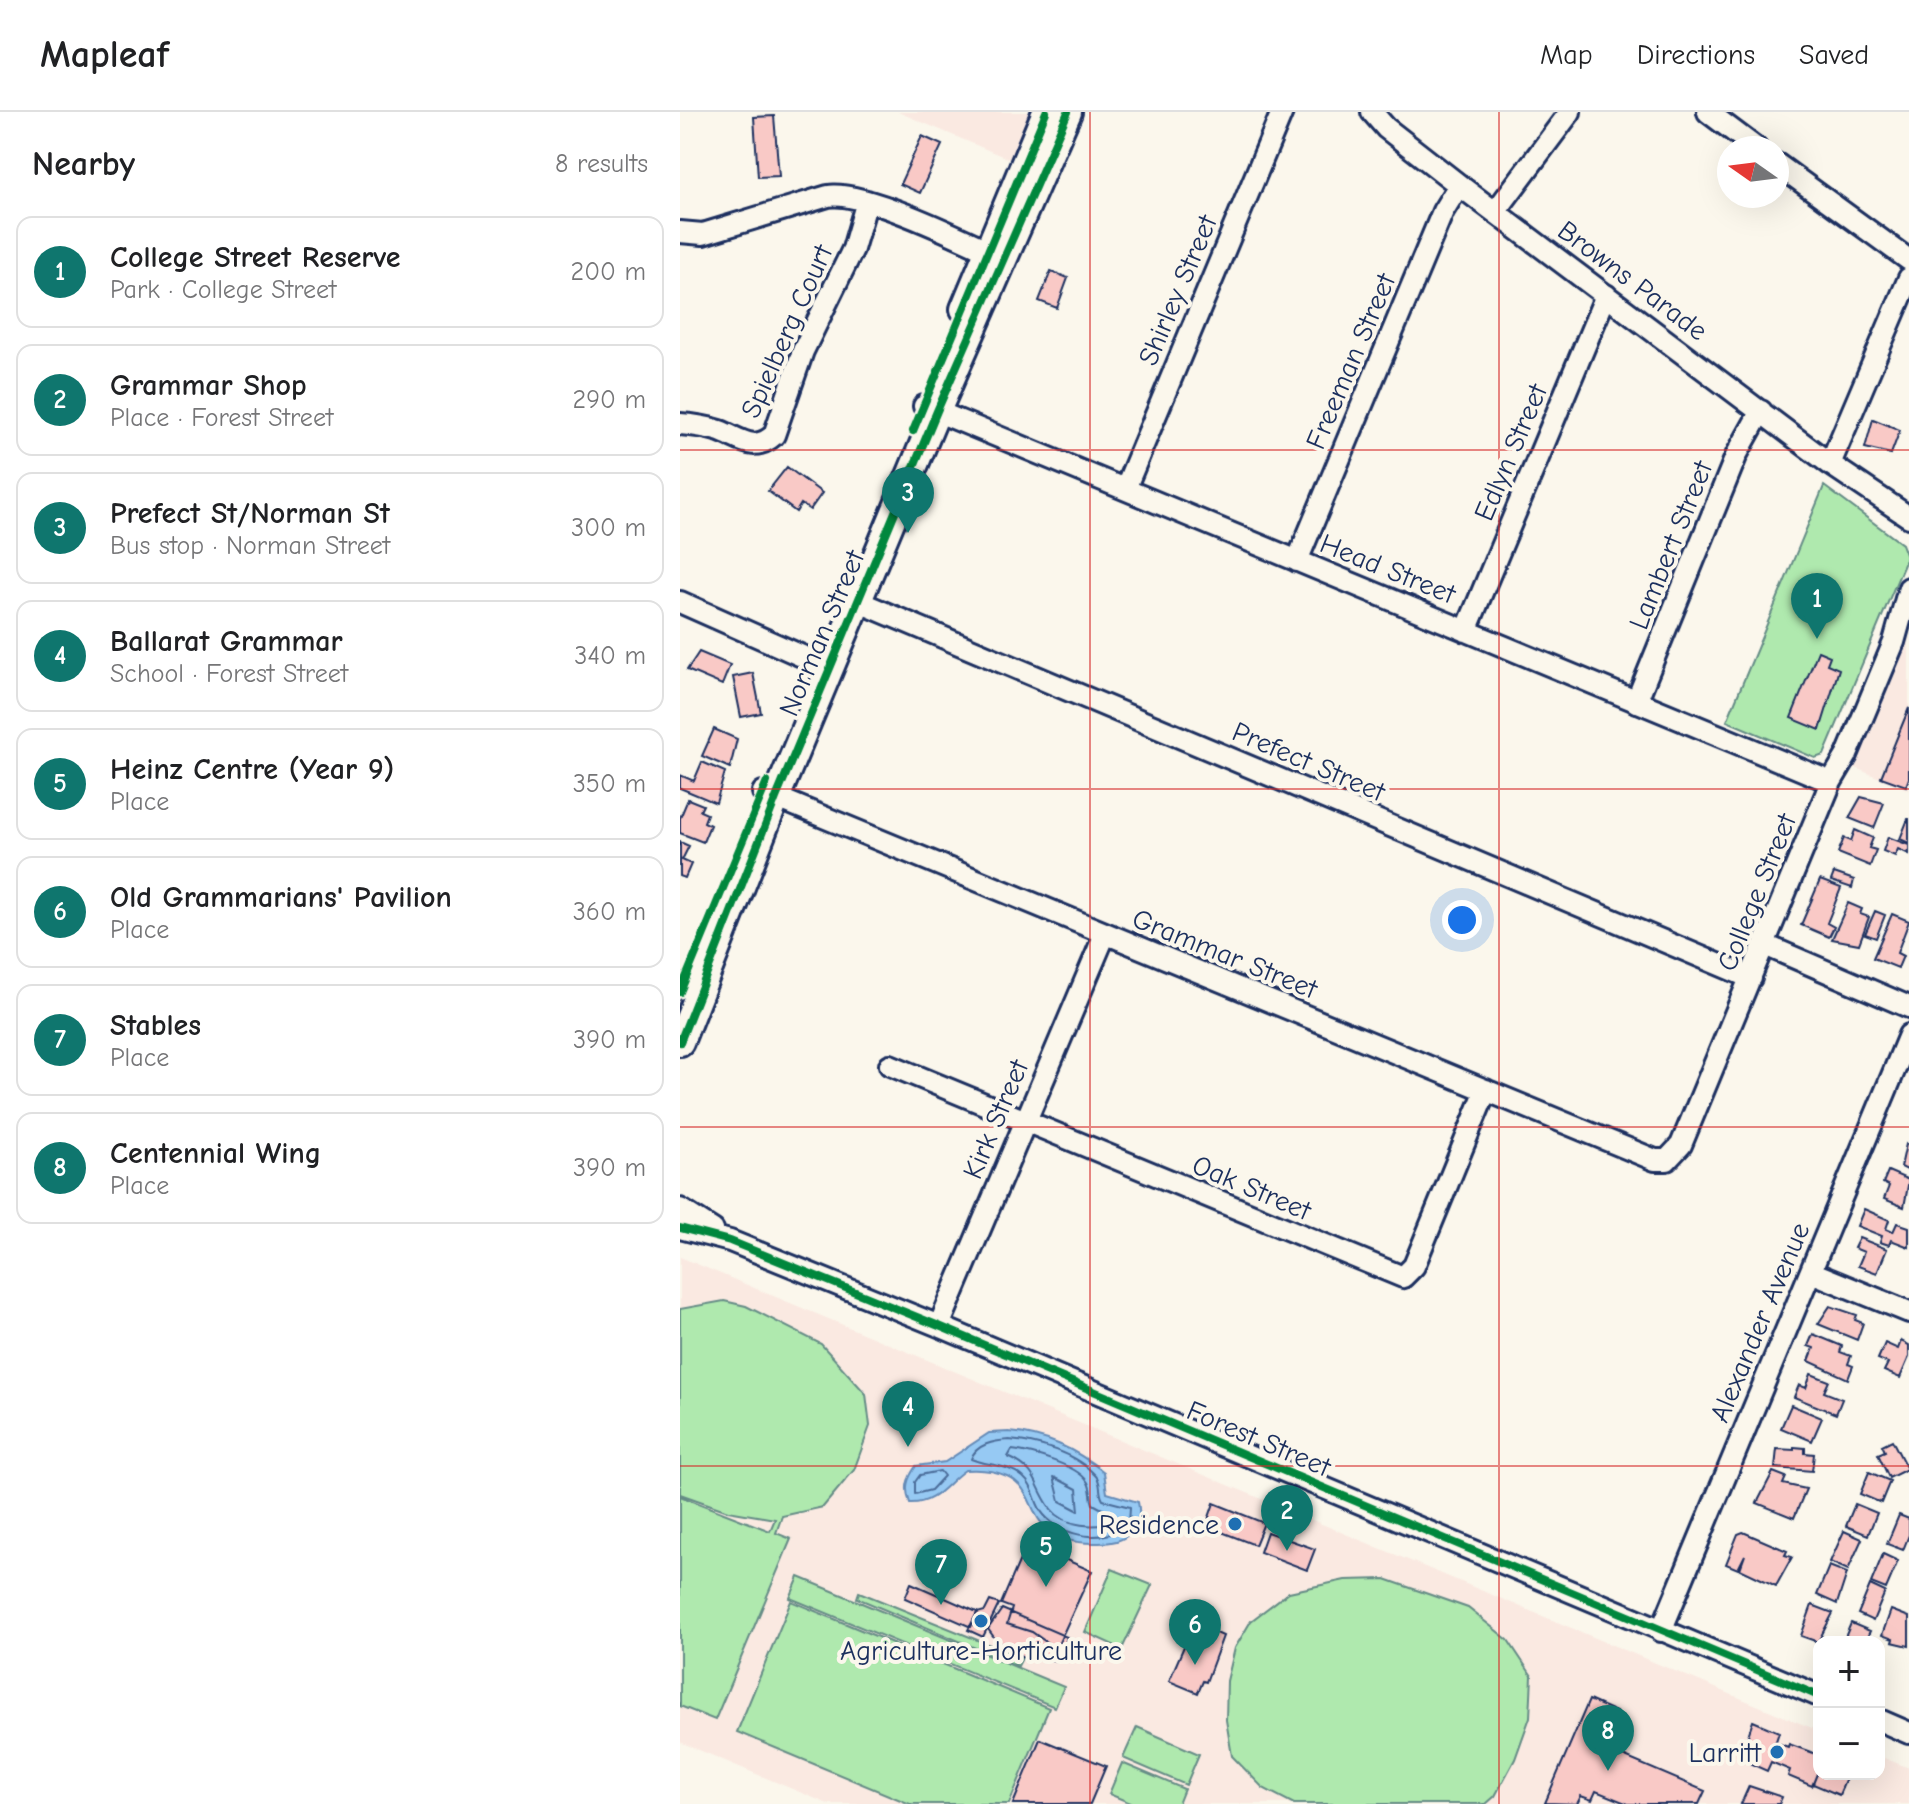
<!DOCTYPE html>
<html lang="en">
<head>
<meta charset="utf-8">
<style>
  :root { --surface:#fff; --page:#f2f2f2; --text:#202124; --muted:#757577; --line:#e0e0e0; --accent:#0f766e }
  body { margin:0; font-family:"Comic Neue",sans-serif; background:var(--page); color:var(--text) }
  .controls { position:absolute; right:24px; bottom:24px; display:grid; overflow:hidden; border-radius:16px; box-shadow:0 8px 32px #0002 }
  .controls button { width:72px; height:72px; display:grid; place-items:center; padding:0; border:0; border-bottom:2px solid var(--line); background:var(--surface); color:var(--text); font:40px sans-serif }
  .compass { position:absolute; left:1037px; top:24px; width:72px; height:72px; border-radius:50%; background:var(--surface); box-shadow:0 8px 32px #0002; rotate:284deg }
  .you { position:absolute; left:782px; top:808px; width:28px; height:28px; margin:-20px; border:6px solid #fff; border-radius:50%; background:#1a73e8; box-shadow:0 0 0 12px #1a73e833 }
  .badge { display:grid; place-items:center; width:52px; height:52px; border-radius:50%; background:var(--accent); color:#fff; font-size:26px; font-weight:700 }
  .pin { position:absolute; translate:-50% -66px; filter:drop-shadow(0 2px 4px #0008) }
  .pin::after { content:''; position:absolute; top:42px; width:28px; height:24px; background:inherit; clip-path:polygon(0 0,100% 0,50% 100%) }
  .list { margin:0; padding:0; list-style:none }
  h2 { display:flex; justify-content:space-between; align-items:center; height:104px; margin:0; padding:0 32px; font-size:34px }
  h2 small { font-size:26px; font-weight:400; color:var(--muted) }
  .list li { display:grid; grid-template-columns:52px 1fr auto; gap:24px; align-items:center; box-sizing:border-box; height:112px; margin:0 16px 16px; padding:0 16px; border:2px solid var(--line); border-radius:16px }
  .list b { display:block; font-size:30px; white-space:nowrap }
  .list p { margin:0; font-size:26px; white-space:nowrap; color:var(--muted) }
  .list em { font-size:26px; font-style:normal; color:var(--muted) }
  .map { position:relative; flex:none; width:1229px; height:1692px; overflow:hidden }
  header { display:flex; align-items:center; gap:48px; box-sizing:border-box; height:112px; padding:0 40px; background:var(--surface); border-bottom:2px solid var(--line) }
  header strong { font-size:38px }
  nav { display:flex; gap:44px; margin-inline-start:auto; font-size:28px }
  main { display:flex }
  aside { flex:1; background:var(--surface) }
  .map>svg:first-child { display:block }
  .built { fill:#fae9e1 }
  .green { fill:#afe9ae; stroke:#658c86; stroke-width:2 }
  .water { fill:#96c9f3; stroke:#658bb7; stroke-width:2 }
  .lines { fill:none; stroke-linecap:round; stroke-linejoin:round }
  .shore { stroke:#4c6d9a; stroke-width:2 }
  .building { fill:#f9c9c6; stroke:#1b2f5e; stroke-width:2 }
  .minor-casing { stroke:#1b2f5e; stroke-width:26 }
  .major-casing { stroke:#1b2f5e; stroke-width:32 }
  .minor { stroke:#fbf7ec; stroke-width:20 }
  .major { stroke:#fbf7ec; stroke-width:26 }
  .cycleway-casing { stroke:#fbf7ec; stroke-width:13 }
  .cycleway { stroke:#00873e; stroke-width:8 }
  .grid { fill:none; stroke:#d62828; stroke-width:2; stroke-opacity:0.55 }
  .poi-dot { fill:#1f6fb2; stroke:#fbf7ec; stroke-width:3 }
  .labels { text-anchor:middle; stroke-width:8; stroke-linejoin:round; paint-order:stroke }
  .street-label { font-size:28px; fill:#1b2f5e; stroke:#fbf7ec }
  .poi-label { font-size:28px; fill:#1b2f5e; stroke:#fbf7ec; text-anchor:end }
</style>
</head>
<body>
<header>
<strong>Mapleaf</strong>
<nav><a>Map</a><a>Directions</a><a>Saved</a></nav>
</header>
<main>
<aside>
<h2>Nearby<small>8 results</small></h2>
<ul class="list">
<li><span class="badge">1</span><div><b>College Street Reserve</b><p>Park · College Street</p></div><em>200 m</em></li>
<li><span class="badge">2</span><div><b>Grammar Shop</b><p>Place · Forest Street</p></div><em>290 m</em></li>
<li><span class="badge">3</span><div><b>Prefect St/Norman St</b><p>Bus stop · Norman Street</p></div><em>300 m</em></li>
<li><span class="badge">4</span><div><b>Ballarat Grammar</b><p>School · Forest Street</p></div><em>340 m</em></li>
<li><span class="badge">5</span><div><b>Heinz Centre (Year 9)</b><p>Place</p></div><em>350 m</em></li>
<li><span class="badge">6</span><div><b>Old Grammarians' Pavilion</b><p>Place</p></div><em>360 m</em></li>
<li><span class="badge">7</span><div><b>Stables</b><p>Place</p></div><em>390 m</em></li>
<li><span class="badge">8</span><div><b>Centennial Wing</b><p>Place</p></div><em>390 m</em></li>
</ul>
</aside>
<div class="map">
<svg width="1229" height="1692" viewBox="0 0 1229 1692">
  <rect width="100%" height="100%" fill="#fbf7ec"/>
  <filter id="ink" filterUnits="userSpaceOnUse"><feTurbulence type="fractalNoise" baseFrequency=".0125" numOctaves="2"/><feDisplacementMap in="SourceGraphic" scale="16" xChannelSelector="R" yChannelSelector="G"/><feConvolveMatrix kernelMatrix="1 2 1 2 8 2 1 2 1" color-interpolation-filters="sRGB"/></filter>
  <g filter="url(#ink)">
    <!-- built -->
    <path class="built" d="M218 0H355L336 50Z
      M1229 518V678L1173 655Z
      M0 1145 1139 1619V1662H1199V1644L1229 1656V1692H148L0 1630Z"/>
    <!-- green -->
    <path class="green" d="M1144 374 1222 432 1227 445 1144 643 1135 646 1047 609Z
      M44 1189 66 1194 141 1232 186 1282 190 1314 174 1358 143 1395 102 1404 96 1421 111 1427 35 1608 0 1594V1384L90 1419 95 1407 48 1399 0 1382V1197Z
      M432 1457 472 1473 442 1537 405 1520Z
      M119 1465 384 1575 375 1595 110 1486Z
      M705 1467 788 1496 828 1528 852 1564 850 1605 835 1647 815 1684 806 1692H614L583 1676 552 1644 546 1608 547 1569 555 1536 571 1509 609 1480 665 1468Z
      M179 1480 342 1546 338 1554 177 1486Z
      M111 1489 369 1596 329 1692H230L57 1620Z
      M457 1615 519 1642 506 1673 443 1646Z
      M442 1651 504 1677 498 1692H453L429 1682Z"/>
    <!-- water -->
    <path class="water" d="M329 1320C366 1323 395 1337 424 1360L427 1381 458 1390C461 1404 459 1413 448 1423 439 1431 425 1431 413 1431 341 1431 363 1380 327 1364 314 1358 298 1357 285 1358 266 1371 256 1392 230 1391 224 1376 227 1367 236 1354L265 1350 309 1321Z"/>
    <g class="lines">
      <!-- shore -->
      <path class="shore" d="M329 1328C357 1330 396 1341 416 1364 422 1371 418 1380 423 1388L450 1395 449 1412C427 1432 383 1426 364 1403 354 1392 355 1375 343 1365 328 1352 308 1354 291 1347 296 1332 314 1329 329 1328Z
        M332 1338C349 1340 403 1354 409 1373 412 1380 410 1385 413 1392L435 1404 436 1409C416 1417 385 1415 371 1397 353 1373 360 1359 328 1345Z
        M260 1359 264 1364 251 1378 235 1382V1370L240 1363Z
        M374 1365 397 1377 399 1399 380 1389Z"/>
    </g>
    <!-- building -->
    <path class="building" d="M94 4 99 64 78 65 74 5Z
      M242 24 262 33 240 81 220 72Z
      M371 159 388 166 377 196 359 189Z
      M1193 307 1220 318 1211 342 1185 336Z
      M107 355 142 381 130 398 121 392 116 400 88 379Z
      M1138 539 1150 544 1147 552 1159 557 1140 618 1111 606Z
      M19 540 50 553 42 573 7 558Z
      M73 561 81 601 61 605 53 565Z
      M1229 596V666L1226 674 1201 665Z
      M34 617 57 627 50 656 22 644Z
      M22 650 45 660 36 691 0 676V663L14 669Z
      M1181 685 1204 691 1194 716 1169 706Z
      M8 687 23 693 20 699 27 702 24 710 30 713 23 730 0 721V706Z
      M1228 707H1229V731L1220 727Z
      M1175 718 1193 726 1189 736 1196 738 1190 754 1158 741 1164 726 1171 729Z
      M1208 725 1229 733V742L1218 737 1215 744 1203 739Z
      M0 730 9 734 2 748 11 752 5 766 0 764Z
      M1154 761 1174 768 1172 776 1151 769Z
      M1140 768 1161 776 1147 811 1154 815 1149 825 1121 813Z
      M1168 791 1182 797 1180 802 1189 805 1179 832 1152 827Z
      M1195 799 1205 803 1196 826 1185 822Z
      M1212 802 1229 809 1217 841 1223 844 1218 856 1193 846Z
      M1226 1032 1229 1033V1059L1221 1055Z
      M1208 1059 1229 1068 1224 1095 1204 1087 1209 1074 1203 1071Z
      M1184 1097 1209 1108 1206 1117 1213 1120 1217 1111 1229 1115V1135L1211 1128 1209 1133 1200 1130 1202 1124 1177 1114Z
      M1179 1126 1207 1137 1197 1161 1178 1154 1184 1140 1174 1136Z
      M1150 1194 1177 1203 1175 1208 1183 1211 1177 1228 1138 1212Z
      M1133 1222 1162 1234 1160 1240 1171 1244 1168 1252 1173 1254 1168 1267 1129 1249 1134 1236 1128 1234Z
      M1221 1229 1229 1233V1245L1220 1266 1204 1259 1208 1251 1198 1247 1205 1231 1218 1237Z
      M1131 1262 1149 1269 1144 1280 1162 1287 1156 1302 1114 1285 1119 1273 1126 1276Z
      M1111 1293 1142 1306 1132 1329 1101 1316Z
      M1212 1328 1227 1357 1209 1366 1198 1342 1205 1339 1202 1333Z
      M1114 1335 1125 1336V1341L1134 1342 1132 1359 1095 1356 1097 1337 1114 1338Z
      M1093 1360 1106 1365 1103 1372 1126 1377 1114 1406 1077 1391Z
      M1189 1360 1210 1369 1201 1391 1180 1382Z
      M534 1391 584 1411 575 1433 526 1414Z
      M1175 1392 1197 1401 1188 1423 1166 1414Z
      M1219 1403 1229 1407V1423L1223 1438 1207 1432Z
      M1164 1419 1182 1427 1168 1458 1150 1450Z
      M587 1420 635 1437 627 1458 580 1440Z
      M1063 1420 1107 1439 1105 1443 1112 1445 1096 1474 1060 1457 1065 1443 1058 1457 1046 1452 1058 1422Z
      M347 1431 412 1459 376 1537 352 1520 327 1512 332 1496 321 1492Z
      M1203 1442 1218 1449 1206 1477 1191 1471Z
      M1149 1454 1167 1461 1157 1492 1137 1483Z
      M231 1471 297 1500 291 1515 225 1486Z
      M1190 1473 1205 1480 1193 1509 1178 1502Z
      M310 1489 319 1492 303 1525 288 1518 297 1501 305 1499Z
      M1132 1493 1153 1501 1138 1530 1121 1524Z
      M322 1497 387 1525 381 1549 343 1545 316 1528 308 1517Z
      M1211 1498 1229 1505V1534L1212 1530 1213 1527 1202 1523Z
      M514 1511 543 1524 526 1570 523 1569 518 1581 489 1569Z
      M1171 1511 1190 1519 1185 1530H1163Z
      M909 1588 936 1600 928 1619 938 1624 931 1639 1025 1679 1019 1692H948L916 1679 912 1688 901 1684 897 1692 865 1691Z
      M1073 1609 1099 1620 1094 1635 1098 1637 1100 1632 1108 1635 1109 1632 1139 1643V1657L1132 1674 1108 1664 1110 1658 1091 1650 1087 1659 1060 1647Z
      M360 1627 426 1654 410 1692H333Z
      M1139 1657V1662H1168L1159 1683 1133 1672Z
      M1069 1674 1102 1685 1099 1692H1061Z"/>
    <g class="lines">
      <defs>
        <path id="minor" d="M692 0 706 16 779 73 1150 352 1229 405
          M1028 0 1076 36
          M1097 52 1229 148
          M816 99 890 0
          M0 120 23 122 148 84C183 78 283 127 319 144
          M244 294 1151 670
          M0 312C14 313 27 315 40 319 61 327 74 341 94 323L123 239 173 137 187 89
          M1150 352 1229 166
          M445 377 602 0
          M617 449 763 99 779 73
          M165 484 1071 866
          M0 490 149 556
          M786 519 926 183
          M956 590 1057 342 1081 299
          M83 680 975 1048H987L1001 1033 1151 670 1167 643 1214 530 1229 476
          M1085 833 1229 895
          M210 953 723 1165 734 1154 806 978
          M0 1097 33 1118
          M0 1116 50 1129 259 1214 1139 1584
          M1131 1160 1229 1200
          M259 1214 425 822
          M981 1519 1229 923
          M1199 1608 1229 1621"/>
        <path id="major" d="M284 197 366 0
          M0 930 96 686 257 299 388 0"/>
      </defs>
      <!-- minor casing -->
      <use href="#minor" class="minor-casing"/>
      <!-- major casing -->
      <use href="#major" class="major-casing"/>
      <!-- minor -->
      <use href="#minor" class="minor"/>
      <!-- major -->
      <use href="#major" class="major"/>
      <defs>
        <path id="cycleway" d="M233 319 366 0
          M0 880 87 670
          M0 930 96 686 257 299 388 0
          M0 1116 50 1129 259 1214 1139 1584"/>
      </defs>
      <!-- cycleway casing -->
      <use href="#cycleway" class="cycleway-casing"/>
      <!-- cycleway -->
      <use href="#cycleway" class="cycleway"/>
    </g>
  </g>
  <!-- grid -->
  <path class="grid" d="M410 0V1692M819 0V1692M0 338H1229M0 677H1229M0 1015H1229M0 1354H1229"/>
  <!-- markers -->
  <g class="poi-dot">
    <circle cx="555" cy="1412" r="8"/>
    <circle cx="301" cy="1509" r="8"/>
    <circle cx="1097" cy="1640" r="8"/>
  </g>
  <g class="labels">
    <!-- street labels -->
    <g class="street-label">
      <text transform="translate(953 168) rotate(37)" y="10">Browns Parade</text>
      <text transform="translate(497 178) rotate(-67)" y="10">Shirley Street</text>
      <text transform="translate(106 219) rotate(-66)" y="10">Spielberg Court</text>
      <text transform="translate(670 249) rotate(-67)" y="10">Freeman Street</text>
      <text transform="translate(830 340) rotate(-67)" y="10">Edlyn Street</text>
      <text transform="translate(990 433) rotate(-68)" y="10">Lambert Street</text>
      <text transform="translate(708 456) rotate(22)" y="10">Head Street</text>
      <text transform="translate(141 521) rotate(-67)" y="10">Norman Street</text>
      <text transform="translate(629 649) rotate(23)" y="10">Prefect Street</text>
      <text transform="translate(1076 780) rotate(-68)" y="10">College Street</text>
      <text transform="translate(545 841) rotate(22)" y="10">Grammar Street</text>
      <text transform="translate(315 1007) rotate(-67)" y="10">Kirk Street</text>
      <text transform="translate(572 1075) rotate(23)" y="10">Oak Street</text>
      <text transform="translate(1079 1210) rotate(-67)" y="10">Alexander Avenue</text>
      <text transform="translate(579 1326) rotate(23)" y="10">Forest Street</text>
    </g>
    <!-- poi labels -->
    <g class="poi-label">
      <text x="539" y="1422">Residence</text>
      <text x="301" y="1548" text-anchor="middle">Agriculture-Horticulture</text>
      <text x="1081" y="1650">Larritt</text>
    </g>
  </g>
</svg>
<div class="controls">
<button>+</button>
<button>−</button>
</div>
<svg class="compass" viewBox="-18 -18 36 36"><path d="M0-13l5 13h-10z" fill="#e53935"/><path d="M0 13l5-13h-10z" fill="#757577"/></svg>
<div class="you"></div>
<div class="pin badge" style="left:1137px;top:527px">1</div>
<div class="pin badge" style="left:607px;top:1439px">2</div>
<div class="pin badge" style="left:228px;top:421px">3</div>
<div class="pin badge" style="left:228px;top:1335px">4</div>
<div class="pin badge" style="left:366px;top:1475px">5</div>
<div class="pin badge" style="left:515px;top:1553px">6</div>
<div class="pin badge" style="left:261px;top:1493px">7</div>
<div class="pin badge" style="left:928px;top:1659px">8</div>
</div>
</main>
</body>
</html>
